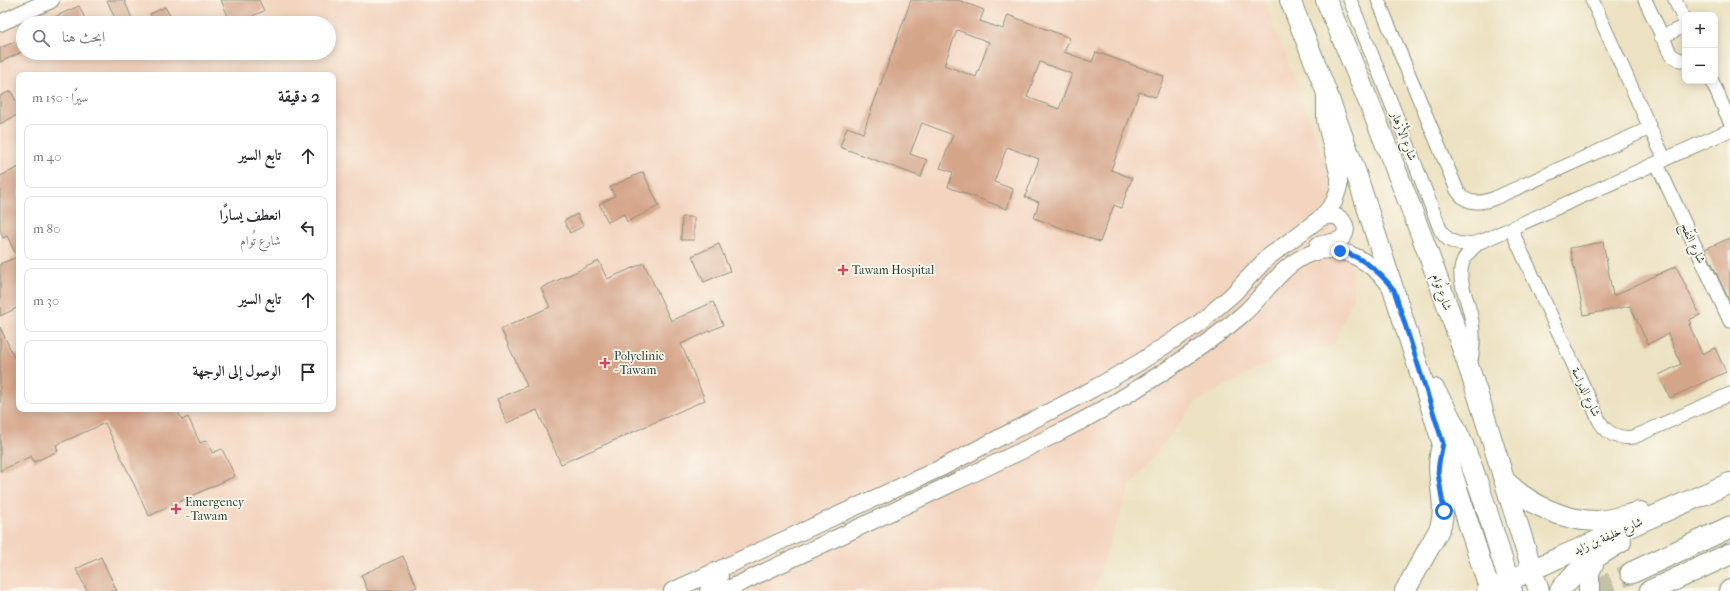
<!DOCTYPE html>
<html lang="ar">
<head>
<meta charset="utf-8">
<style>
  :root { --surface:#fff; --page:#f2f2f3; --text:#2b2b33; --muted:#7c7c81; --line:#e1e1e2 }
  body { margin:0; font-family:"IM FELL French Canon",Amiri,serif; background:var(--page); color:var(--text); direction:rtl }
  .controls { position:absolute; right:12px; top:12px; display:grid; overflow:hidden; border-radius:8px; box-shadow:0 2px 10px #0003 }
  .controls button { width:36px; height:36px; display:grid; place-items:center; padding:0; border:0; border-bottom:1px solid var(--line); background:var(--surface); color:var(--text); font:20px sans-serif }
  .stop { position:absolute; width:12px; height:12px; margin:-9px; border:3px solid #1a73e8; border-radius:50%; background:#fff }
  .stop.end { background:#1a73e8; border-color:#fff; box-shadow:0 1px 4px #0008 }
  .list { margin:0; padding:0; list-style:none }
  h2 { display:flex; justify-content:space-between; align-items:center; height:52px; margin:0; padding:0 16px; font-size:17px }
  h2 small { font-size:13px; font-weight:400; color:var(--muted) }
  .list li { display:grid; grid-template-columns:26px 1fr auto; gap:12px; align-items:center; box-sizing:border-box; height:64px; margin:0 8px 8px; padding:0 8px; border:1px solid var(--line); border-radius:8px }
  .list b { display:block; font-size:15px; white-space:nowrap }
  .list p { margin:0; font-size:13px; white-space:nowrap; color:var(--muted) }
  .list em { font-size:13px; font-style:normal; color:var(--muted) }
  .icon { flex:none; width:22px; height:22px; fill:none; stroke:currentColor; stroke-width:2; stroke-linecap:round; stroke-linejoin:round }
  .map { position:relative; flex:none; width:1730px; height:591px; overflow:hidden; direction:ltr }
  .search { position:absolute; background:var(--surface); box-shadow:0 2px 10px #0003; left:16px; top:16px; width:320px; height:44px; display:flex; align-items:center; gap:10px; box-sizing:border-box; padding:0 14px; border-radius:22px; color:var(--muted); font-size:15px }
  .panel { position:absolute; background:var(--surface); box-shadow:0 2px 10px #0003; left:16px; top:72px; width:320px; height:340px; border-radius:8px; direction:rtl }
  .map>svg:first-child { display:block }
  .built { fill:#f3d4bf; fill-rule:evenodd }
  .building { fill:#d5a58a; fill-rule:evenodd }
  .lines { fill:none; stroke-linecap:round; stroke-linejoin:round }
  .trunk-tunnel { stroke:#c3c1a6; stroke-width:21; stroke-dasharray:21 10; stroke-linecap:butt }
  .minor-casing { stroke:#86907b; stroke-width:15 }
  .tertiary-casing { stroke:#86907b; stroke-width:18 }
  .primary-casing { stroke:#86907b; stroke-width:22 }
  .trunk-casing { stroke:#86907b; stroke-width:23 }
  .minor { stroke:#fff; stroke-width:13 }
  .tertiary { stroke:#fff; stroke-width:16 }
  .primary { stroke:#fff; stroke-width:20 }
  .trunk { stroke:#fff; stroke-width:21 }
  .route { stroke:#1a73e8; stroke-width:5 }
  .poi-dot { fill:#d1495b; stroke:#fbf7ec; stroke-width:1.5 }
  .labels { text-anchor:middle; stroke-width:3.5; stroke-linejoin:round; paint-order:stroke }
  .street-label { font-size:12px; fill:#1f3d34; stroke:#fbf7ec }
  .poi-label { font-size:12px; fill:#1f3d34; stroke:#fbf7ec; text-anchor:start }
</style>
</head>
<body>
<div class="map">
<svg width="1730" height="591" viewBox="0 0 1730 591">
  <rect width="100%" height="100%" fill="#fbf7ec"/>
  <filter id="ink" filterUnits="userSpaceOnUse"><feTurbulence type="fractalNoise" baseFrequency=".025" numOctaves="2"/><feDisplacementMap in="SourceGraphic" scale="8" xChannelSelector="R" yChannelSelector="G"/><feConvolveMatrix kernelMatrix="1 2 1 2 8 2 1 2 1" color-interpolation-filters="sRGB"/></filter>
  <filter id="wash" filterUnits="userSpaceOnUse"><feTurbulence type="fractalNoise" baseFrequency=".012" numOctaves="4" result="noise"/><feDisplacementMap in="SourceGraphic" scale="16" xChannelSelector="R" yChannelSelector="G"/><feGaussianBlur stdDeviation="0.9" result="paint"/><feColorMatrix in="noise" values="0 0 0 0 0 0 0 0 0 0 0 0 0 0 0 0 0 1.4 0 .05"/><feComposite in="paint" operator="in"/></filter>
  <g filter="url(#wash)">
    <rect width="100%" height="100%" fill="#ece2c2"/>
    <!-- built -->
    <path class="built" d="M57 0H1264L1283 48 1354 240 1353 299 1334 344 1268 363 1196 402 1129 488 1093 591H0V25ZM23 23H329V53H23ZM19 75H333V409H19Z"/>
    <g id="blocks">
      <!-- building -->
      <path class="building" d="M107 0H124L134 23H117Z
        M221 0H259L264 11 237 23H231Z
        M911 0H958L984 10 980 21 1003 29 1008 15 1070 38 1064 52 1092 62 1096 52 1164 76 1156 97 1139 92 1111 170 1132 178 1121 208 1114 205 1100 242 1034 218 1039 202 1025 197 1039 159 1007 147 994 182 1013 189 1007 209 948 187 953 172 940 168 953 135 922 123 910 154 927 160 921 177 840 147 847 127 863 133ZM957 30 989 42 976 77 944 65ZM1040 62 1072 74 1059 109 1027 97Z
        M79 6 87 23H41Z
        M165 7 172 19 164 23H154L150 14Z
        M17 41 22 52 0 62V48Z
        M11 91 19 107V114L0 124V96Z
        M19 167V307L0 316V264L17 257 7 236 3 238 0 230V176Z
        M643 172 659 206 627 222 624 214 608 222 599 204 615 196 610 187Z
        M577 214 583 226 570 233 564 221Z
        M682 217H694V240H681Z
        M1730 238V302L1705 249Z
        M1603 242 1613 296 1676 266 1700 315 1689 320 1691 324H1689L1702 354 1715 348 1726 372 1670 398 1659 375 1681 364 1668 334 1648 344 1630 306 1584 315 1570 248Z
        M719 244 730 271 704 282 692 256Z
        M599 261 607 279 644 263 671 321 713 302 723 325 681 344 705 400 561 464 537 410 507 423 497 399 527 386 501 329 550 307 541 288Z
        M0 327 14 357 19 354V409H177L182 420 188 417 200 443 207 440 212 453 222 449 235 476 149 516 105 423 56 445 58 451 34 462 31 456 0 471Z
        M403 556 417 587 407 591H368L361 575Z
        M101 557 110 576 117 591H87L76 569Z"/>
    </g>
  </g>
  <g filter="url(#ink)">
    <use href="#blocks" fill-opacity="0" stroke="#86907b" stroke-width="1"/>
    <g class="lines">
      <!-- trunk-tunnel -->
      <path class="trunk-tunnel" d="M1593 591 1631 573"/>
      <defs>
        <path id="minor" d="M1350 0 1406 140 1440 229C1449 247 1468 246 1485 240L1730 130
          M1378 0 1457 190C1466 205 1480 204 1495 198L1650 128 1592 0
          M1645 0 1671 55 1680 60H1685
          M1675 0 1685 22
          M1661 37 1685 26
          M1712 81 1730 122
          M1650 128 1665 160
          M1657 164 1730 321
          M1511 229 1599 420C1606 434 1618 439 1634 437L1730 394
          M1470 365C1474 349 1474 332 1471 316 1464 285 1448 266 1480 242"/>
        <path id="tertiary" d="M0 23 51 0
          M1318 245C1325 243 1336 243 1342 238 1350 230 1344 218 1334 216 1330 215 1326 217 1322 217
          M672 591 943 467 1093 389 1140 362 1198 324 1232 295 1267 258 1322 217 1334 202 1339 187V177L1325 120V96
          M708 591C717 586 722 581 719 571
          M724 591C800 555 877 519 953 483 1008 457 1065 432 1117 401 1160 375 1204 347 1242 315 1265 295 1282 263 1312 253 1344 243 1373 263 1392 288"/>
        <path id="primary" d="M1290 0 1325 88 1357 176 1490 591
          M1326 0C1378 122 1428 245 1470 371 1494 444 1515 518 1539 591
          M1434 389C1473 450 1490 523 1512 591
          M1505 481C1529 504 1563 521 1597 521 1612 520 1626 515 1640 512
          M1405 591 1440 528C1449 499 1433 477 1442 446
          M1487 591 1558 558 1730 483
          M1560 591C1575 569 1598 556 1621 542
          M1589 591V573L1596 557
          M1729 591 1730 590"/>
        <path id="trunk" d="M1631 573 1730 527
          M1650 591 1730 554"/>
      </defs>
      <!-- minor casing -->
      <use href="#minor" class="minor-casing"/>
      <!-- tertiary casing -->
      <use href="#tertiary" class="tertiary-casing"/>
      <!-- primary casing -->
      <use href="#primary" class="primary-casing"/>
      <!-- trunk casing -->
      <use href="#trunk" class="trunk-casing"/>
      <!-- minor -->
      <use href="#minor" class="minor"/>
      <!-- tertiary -->
      <use href="#tertiary" class="tertiary"/>
      <!-- primary -->
      <use href="#primary" class="primary"/>
      <!-- trunk -->
      <use href="#trunk" class="trunk"/>
    </g>
  </g>
  <g class="lines" filter="url(#ink)">
    <!-- route -->
    <path class="route" d="M1340 251C1363 257 1380 272 1394 290L1443 443 1439 463 1438 473 1444 511"/>
  </g>
  <!-- markers -->
  <g class="poi-dot">
    <path d="M841 264h4v4h4v4h-4v4h-4v-4h-4v-4h4z"/>
    <path d="M603 357h4v4h4v4h-4v4h-4v-4h-4v-4h4z"/>
    <path d="M174 503h4v4h4v4h-4v4h-4v-4h-4v-4h4z"/>
  </g>
  <g class="labels">
    <!-- street labels -->
    <g class="street-label">
      <text transform="translate(1404 136) rotate(69)" y="4">شارع الأَزْهار</text>
      <text transform="translate(1693 243) rotate(65)" y="4">شارع النَفْح</text>
      <text transform="translate(1442 292) rotate(71)" y="4">شارع تُوام</text>
      <text transform="translate(1586 392) rotate(65)" y="4">شارع الدراسة</text>
      <text transform="translate(1608 536) rotate(-24)" y="4">شارع خليفة بن زايد</text>
    </g>
    <!-- poi labels -->
    <g class="poi-label">
      <text x="852" y="274">Tawam Hospital</text>
      <text x="614" y="360">Polyclinic<tspan x="614" dy="14">- Tawam</tspan></text>
      <text x="185" y="506">Emergency<tspan x="185" dy="14">- Tawam</tspan></text>
    </g>
  </g>
</svg>
<div class="controls">
<button>+</button>
<button>−</button>
</div>
<div class="stop" style="left:1444px;top:511px"></div>
<div class="stop end" style="left:1340px;top:251px"></div>
<div class="search"><svg class="icon" aria-label="search" viewBox="0 0 24 24"><circle cx="10" cy="10" r="6"/><path d="M15 15l6 6"/></svg>ابحث هنا</div>
<section class="panel">
<h2>2 دقيقة<small>سيرًا · 150 m</small></h2>
<ul class="list">
<li><svg class="icon" aria-label="ahead" viewBox="0 0 24 24"><path d="M12 20V5M6 11l6-6 6 6"/></svg><div><b>تابع السير</b></div><em>40 m</em></li>
<li><svg class="icon" aria-label="left" viewBox="0 0 24 24"><path d="M17 20v-9H6M10 6l-5 5 5 5"/></svg><div><b>انعطف يسارًا</b><p>شارع تُوام</p></div><em>80 m</em></li>
<li><svg class="icon" aria-label="ahead" viewBox="0 0 24 24"><path d="M12 20V5M6 11l6-6 6 6"/></svg><div><b>تابع السير</b></div><em>30 m</em></li>
<li><svg class="icon" aria-label="arrive" viewBox="0 0 24 24"><path d="M6 21V4h12l-3 4 3 4H6"/></svg><div><b>الوصول إلى الوجهة</b></div></li>
</ul>
</section>
</div>
</body>
</html>
